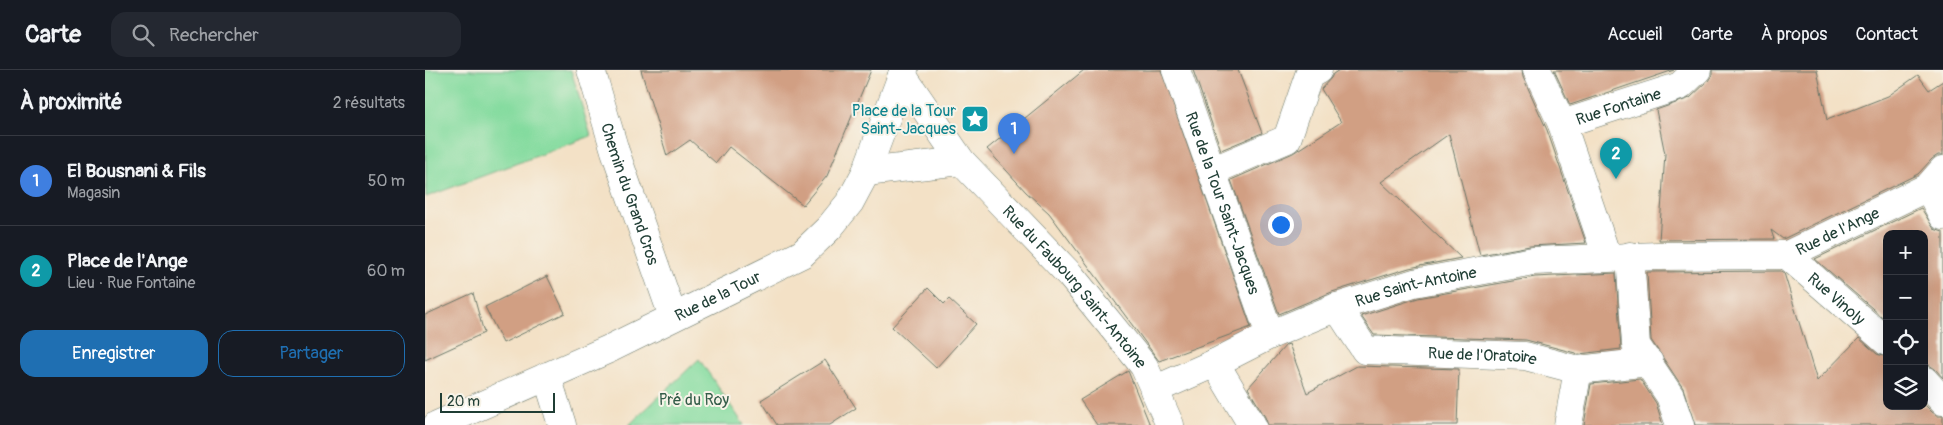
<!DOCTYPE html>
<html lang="fr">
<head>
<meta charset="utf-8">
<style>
  :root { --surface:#171b24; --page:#242831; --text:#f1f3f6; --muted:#9ea1a6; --line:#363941; --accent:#1f6fb2 }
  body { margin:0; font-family:Pangolin,sans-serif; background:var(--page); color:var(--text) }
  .controls { position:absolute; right:15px; bottom:15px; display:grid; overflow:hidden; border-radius:10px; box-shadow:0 5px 20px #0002 }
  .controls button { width:45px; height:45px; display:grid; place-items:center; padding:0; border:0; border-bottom:1px solid var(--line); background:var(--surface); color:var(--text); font:25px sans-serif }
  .scale { position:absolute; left:15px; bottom:12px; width:115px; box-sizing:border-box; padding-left:5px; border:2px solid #1f3d34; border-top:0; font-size:14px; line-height:18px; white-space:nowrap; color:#1f3d34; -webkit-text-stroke:4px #f7f3e8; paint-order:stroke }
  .you { position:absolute; left:855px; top:154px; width:18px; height:18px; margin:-12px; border:4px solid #fff; border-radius:50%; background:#1a73e8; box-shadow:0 0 0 8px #1a73e833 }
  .badge { display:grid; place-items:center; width:32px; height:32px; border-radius:50%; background:var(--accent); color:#fff; font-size:16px; font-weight:700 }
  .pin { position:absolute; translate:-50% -41px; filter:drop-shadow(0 1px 2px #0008) }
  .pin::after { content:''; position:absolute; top:26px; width:18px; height:15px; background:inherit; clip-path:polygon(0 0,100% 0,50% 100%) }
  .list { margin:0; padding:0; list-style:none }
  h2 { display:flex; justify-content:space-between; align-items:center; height:65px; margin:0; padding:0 20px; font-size:21px }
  h2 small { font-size:16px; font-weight:400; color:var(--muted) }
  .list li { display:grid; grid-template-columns:32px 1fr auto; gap:15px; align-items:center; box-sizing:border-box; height:90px; padding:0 20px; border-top:1px solid var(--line) }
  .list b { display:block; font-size:19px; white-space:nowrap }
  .list p { margin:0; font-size:16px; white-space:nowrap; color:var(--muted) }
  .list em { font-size:16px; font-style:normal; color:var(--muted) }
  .actions { display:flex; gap:10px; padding:15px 20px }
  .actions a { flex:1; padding:11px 0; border:1px solid var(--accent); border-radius:15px; text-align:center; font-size:18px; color:var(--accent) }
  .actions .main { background:var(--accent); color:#fff }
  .icon { flex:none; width:28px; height:28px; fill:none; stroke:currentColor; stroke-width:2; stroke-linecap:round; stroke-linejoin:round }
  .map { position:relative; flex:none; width:1518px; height:355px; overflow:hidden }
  header { display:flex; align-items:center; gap:30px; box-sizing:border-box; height:70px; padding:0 25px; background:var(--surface); border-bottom:1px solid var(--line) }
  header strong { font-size:24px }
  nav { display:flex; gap:28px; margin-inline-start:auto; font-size:18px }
  .search { width:350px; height:45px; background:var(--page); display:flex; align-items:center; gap:12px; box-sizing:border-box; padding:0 18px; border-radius:15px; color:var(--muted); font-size:19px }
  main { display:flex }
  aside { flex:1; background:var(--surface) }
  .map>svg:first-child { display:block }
  .green { fill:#84db9f; stroke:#528c6a }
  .building { fill:#d19f83 }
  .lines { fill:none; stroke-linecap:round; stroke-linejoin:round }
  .pedestrian-casing { stroke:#697667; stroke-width:29 }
  .minor-casing { stroke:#697667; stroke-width:29 }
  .tertiary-casing { stroke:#697667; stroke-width:29 }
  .pedestrian { stroke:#fff; stroke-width:28 }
  .minor { stroke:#fff; stroke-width:28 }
  .tertiary { stroke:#fff; stroke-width:28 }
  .labels { text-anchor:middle; stroke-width:4; stroke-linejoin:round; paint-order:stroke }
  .street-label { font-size:16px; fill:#1f3d34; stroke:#f7f3e8 }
  .culture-label { font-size:16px; fill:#0d838f; stroke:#f7f3e8; text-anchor:end }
  .park-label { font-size:16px; fill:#335d49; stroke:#f7f3e8 }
</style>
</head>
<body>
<header>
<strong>Carte</strong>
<div class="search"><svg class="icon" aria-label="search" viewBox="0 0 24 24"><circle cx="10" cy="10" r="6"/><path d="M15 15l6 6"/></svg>Rechercher</div>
<nav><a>Accueil</a><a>Carte</a><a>À propos</a><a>Contact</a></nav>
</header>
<main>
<aside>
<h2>À proximité<small>2 résultats</small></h2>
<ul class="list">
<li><span class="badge" style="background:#3f7fe0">1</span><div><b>El Bousnani &amp; Fils</b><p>Magasin</p></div><em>50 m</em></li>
<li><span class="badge" style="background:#0f9aa8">2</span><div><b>Place de l'Ange</b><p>Lieu · Rue Fontaine</p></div><em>60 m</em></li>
</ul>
<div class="actions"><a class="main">Enregistrer</a><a>Partager</a></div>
</aside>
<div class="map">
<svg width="1518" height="355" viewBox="0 0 1518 355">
  <rect width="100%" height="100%" fill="#f7f3e8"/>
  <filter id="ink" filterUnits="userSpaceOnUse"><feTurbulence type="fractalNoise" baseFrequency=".02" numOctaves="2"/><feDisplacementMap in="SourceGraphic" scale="10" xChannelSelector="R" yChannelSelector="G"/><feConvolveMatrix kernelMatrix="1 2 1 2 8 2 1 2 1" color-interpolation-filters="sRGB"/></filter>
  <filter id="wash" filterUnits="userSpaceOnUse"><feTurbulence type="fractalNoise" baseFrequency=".0096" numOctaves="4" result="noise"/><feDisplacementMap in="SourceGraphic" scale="20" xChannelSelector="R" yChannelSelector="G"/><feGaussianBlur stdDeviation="1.12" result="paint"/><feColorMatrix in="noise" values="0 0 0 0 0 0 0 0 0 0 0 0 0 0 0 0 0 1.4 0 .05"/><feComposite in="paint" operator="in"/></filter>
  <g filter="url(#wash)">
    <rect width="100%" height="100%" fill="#f3e1c6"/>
    <!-- green -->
    <path class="green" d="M0 0H146L166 66 1 127Z
      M274 289 319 355H204Z"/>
    <g id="blocks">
      <!-- building -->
      <path class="building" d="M216 0H446L402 106 378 135 304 77 291 93 265 70 242 86Z
        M659 0H736L826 257 734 291 624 143 601 122 562 79Z
        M768 0H813L837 63 796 80Z
        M914 0H1097L1098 7 1122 60 1161 173 1105 176 1055 185 1024 64 956 112 1036 188 984 198 907 222 854 244 806 110 868 83 916 52 896 19 906 8 908 4Z
        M1129 0H1249L1145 35Z
        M1287 0H1392L1402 50 1463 26 1493 5 1504 20 1518 11V85H1513L1507 89 1493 104 1358 169 1346 160 1349 169 1234 170 1240 84 1231 40 1265 28 1283 11 1287 5Z
        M1496 138 1509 159 1518 162V308L1510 299 1504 295H1499V164H1462V251L1390 189Z
        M1356 201 1359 203 1392 311 1434 268 1452 284 1462 287V336H1499V334L1507 342 1513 346H1518V355H1270L1258 318 1226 270 1222 202Z
        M1191 203 1196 279 1154 284 1101 270 949 265 936 246 993 228 1110 207Z
        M122 206 140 243 78 273 60 237Z
        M503 218 519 234 524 229 551 254 511 298 467 257Z
        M48 223 59 263 0 290V245Z
        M864 274 882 323 932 296 1034 299 1032 355H843L840 347 823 318 861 275Z
        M400 290 431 338 405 355H352L336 330Z
        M703 301 725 355H672L655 330Z
        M1215 309 1231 333 1238 355H1159L1166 314Z"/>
    </g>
  </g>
  <g filter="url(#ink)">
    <use href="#blocks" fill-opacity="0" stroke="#697667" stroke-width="1"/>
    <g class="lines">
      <defs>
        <g id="pedestrian">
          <path id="s1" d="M751 0 845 265"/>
          <path d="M1112 0 1137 54 1182 187"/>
          <path id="s2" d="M1137 54 1255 16 1272 0"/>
          <path d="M787 101 862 69 884 5 893 0"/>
          <path d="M1503 117 1518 146"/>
          <path id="s3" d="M1362 185 1462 272"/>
          <path d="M1205 186 1211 275 1245 326 1255 355"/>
          <path id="s4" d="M912 237 940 280 1100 286 1153 300 1224 292"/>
          <path id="s5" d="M790 293 845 265 912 237 989 213 1108 191 1233 186 1362 185 1503 117 1518 100"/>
          <path d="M1499 310 1518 331"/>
          <path d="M1143 355 1153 300"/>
        </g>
        <g id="minor">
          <path id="s6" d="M166 0 190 81 248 247"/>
          <path id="s7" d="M477 5 536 91 645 205 719 296 745 355"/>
          <path d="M441 102 536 91"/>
          <path d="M122 306 137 355"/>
          <path d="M729 320 790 293 827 355"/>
        </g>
        <g id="tertiary">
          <path id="s8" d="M12 355 184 279 377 184 404 158 425 132 441 102 479 0"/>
        </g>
      </defs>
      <!-- pedestrian casing -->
      <use href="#pedestrian" class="pedestrian-casing"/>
      <!-- minor casing -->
      <use href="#minor" class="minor-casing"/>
      <!-- tertiary casing -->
      <use href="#tertiary" class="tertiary-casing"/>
      <!-- pedestrian -->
      <use href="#pedestrian" class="pedestrian"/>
      <!-- minor -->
      <use href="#minor" class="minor"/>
      <!-- tertiary -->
      <use href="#tertiary" class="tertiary"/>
    </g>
  </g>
  <!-- icons -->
  <defs>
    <symbol id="sight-square" viewBox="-11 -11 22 22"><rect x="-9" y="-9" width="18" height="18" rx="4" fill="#0f9aa8" stroke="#f7f3e8"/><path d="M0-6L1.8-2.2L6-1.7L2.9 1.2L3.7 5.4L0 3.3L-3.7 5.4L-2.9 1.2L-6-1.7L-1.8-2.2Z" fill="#fff"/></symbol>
  </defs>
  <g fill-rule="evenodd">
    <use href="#sight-square" x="534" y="33" width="32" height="32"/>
  </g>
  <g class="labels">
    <!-- street labels -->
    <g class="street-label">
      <text dy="6" stroke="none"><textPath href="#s2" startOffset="59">Rue Fontaine</textPath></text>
      <text dy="6" stroke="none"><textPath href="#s6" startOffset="130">Chemin du Grand Cros</textPath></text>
      <text dy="6" stroke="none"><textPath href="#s1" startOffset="141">Rue de la Tour Saint-Jacques</textPath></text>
      <text dy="6" stroke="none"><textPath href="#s5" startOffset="646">Rue de l'Ange</textPath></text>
      <text dy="6" stroke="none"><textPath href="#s7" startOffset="274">Rue du Faubourg Saint-Antoine</textPath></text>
      <text dy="6" stroke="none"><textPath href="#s5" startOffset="216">Rue Saint-Antoine</textPath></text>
      <text dy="6" stroke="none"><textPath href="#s8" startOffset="309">Rue de la Tour</textPath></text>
      <text dy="6" stroke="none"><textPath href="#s3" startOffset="66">Rue Vinoly</textPath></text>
      <text dy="6" stroke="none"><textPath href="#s4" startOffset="169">Rue de l'Oratoire</textPath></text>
    </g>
    <!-- culture labels -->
    <g class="culture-label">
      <text x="531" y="46">Place de la Tour<tspan x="531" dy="18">Saint-Jacques</tspan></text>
    </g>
    <!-- park labels -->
    <g class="park-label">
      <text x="269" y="335">Pré du Roy</text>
    </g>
  </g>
</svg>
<div class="controls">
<button>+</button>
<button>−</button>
<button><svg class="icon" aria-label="locate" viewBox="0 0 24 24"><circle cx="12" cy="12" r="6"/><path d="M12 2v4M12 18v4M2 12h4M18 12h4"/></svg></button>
<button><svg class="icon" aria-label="layers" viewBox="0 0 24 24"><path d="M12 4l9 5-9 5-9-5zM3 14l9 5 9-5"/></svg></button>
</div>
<div class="scale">20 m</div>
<div class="you"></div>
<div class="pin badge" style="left:589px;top:84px;background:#3f7fe0">1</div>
<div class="pin badge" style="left:1191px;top:109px;background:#0f9aa8">2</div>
</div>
</main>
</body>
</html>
